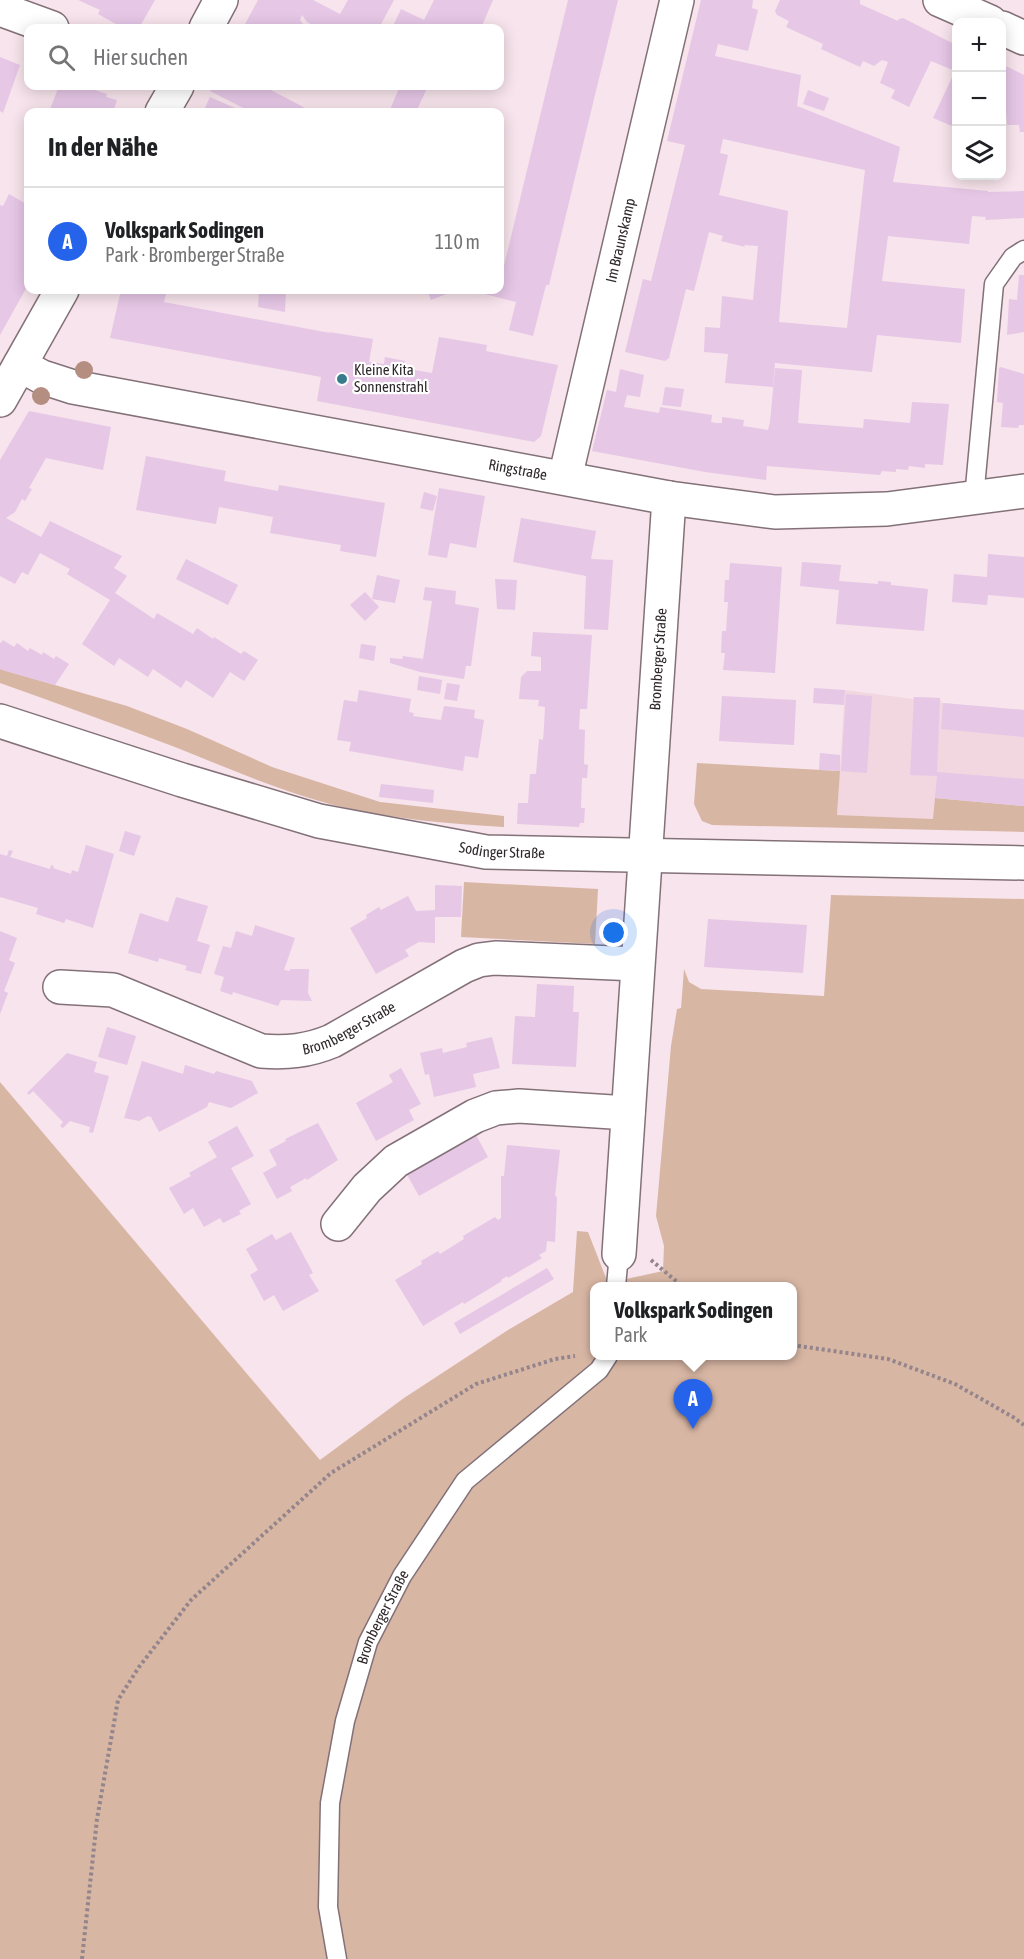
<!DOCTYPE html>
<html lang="de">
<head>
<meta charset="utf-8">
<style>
  :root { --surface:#fff; --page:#f2f2f2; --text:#202124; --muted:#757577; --line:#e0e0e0; --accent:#2563eb }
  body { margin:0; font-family:"Asap Condensed",sans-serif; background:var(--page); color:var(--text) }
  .controls { position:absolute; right:18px; top:18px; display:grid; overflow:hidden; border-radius:12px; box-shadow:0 3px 15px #0003 }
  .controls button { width:54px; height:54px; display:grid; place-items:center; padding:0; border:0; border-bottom:2px solid var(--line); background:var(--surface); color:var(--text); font:30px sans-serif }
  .you { position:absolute; left:614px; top:933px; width:21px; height:21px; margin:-15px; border:4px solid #fff; border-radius:50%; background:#1a73e8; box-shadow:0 0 0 9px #1a73e833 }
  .badge { display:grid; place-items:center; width:39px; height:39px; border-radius:50%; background:var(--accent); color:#fff; font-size:20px; font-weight:700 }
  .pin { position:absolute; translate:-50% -50px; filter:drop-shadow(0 2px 3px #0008) }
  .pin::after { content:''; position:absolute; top:32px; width:21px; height:18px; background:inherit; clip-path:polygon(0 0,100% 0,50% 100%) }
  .popup { position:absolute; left:590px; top:1282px; width:207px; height:78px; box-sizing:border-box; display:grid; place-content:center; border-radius:12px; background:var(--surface); filter:drop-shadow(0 2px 4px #0005); font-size:20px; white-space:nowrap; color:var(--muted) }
  .popup b { font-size:22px; color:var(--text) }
  .popup::after { content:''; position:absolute; left:50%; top:100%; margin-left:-12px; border:12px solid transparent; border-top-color:var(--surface) }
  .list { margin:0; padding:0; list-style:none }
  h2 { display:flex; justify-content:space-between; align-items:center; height:78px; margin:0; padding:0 24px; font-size:26px }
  h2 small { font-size:20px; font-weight:400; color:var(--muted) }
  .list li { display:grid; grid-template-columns:39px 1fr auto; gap:18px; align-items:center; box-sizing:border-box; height:108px; padding:0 24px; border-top:2px solid var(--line) }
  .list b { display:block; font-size:22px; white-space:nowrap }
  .list p { margin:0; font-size:20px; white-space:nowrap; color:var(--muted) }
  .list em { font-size:20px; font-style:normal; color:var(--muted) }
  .icon { flex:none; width:33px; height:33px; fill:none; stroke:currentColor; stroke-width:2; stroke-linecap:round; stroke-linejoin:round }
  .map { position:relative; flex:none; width:1024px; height:1959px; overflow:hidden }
  .search { position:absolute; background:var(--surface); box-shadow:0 3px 15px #0003; left:24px; top:24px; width:480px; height:66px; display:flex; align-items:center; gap:15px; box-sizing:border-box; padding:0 21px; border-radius:12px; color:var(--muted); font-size:22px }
  .panel { position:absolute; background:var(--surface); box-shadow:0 3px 15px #0003; left:24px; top:108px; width:480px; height:186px; border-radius:12px }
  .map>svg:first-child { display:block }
  .built { fill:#f2d6e0 }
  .green { fill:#d8b6a4; fill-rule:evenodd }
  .building { fill:#e6c7e6; fill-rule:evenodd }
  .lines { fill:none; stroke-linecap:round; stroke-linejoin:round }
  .lane-casing { stroke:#837178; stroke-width:21 }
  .street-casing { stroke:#837178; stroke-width:36 }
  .secondary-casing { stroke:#837178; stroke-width:36 }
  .path { stroke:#93858b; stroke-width:4; stroke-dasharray:3 3; stroke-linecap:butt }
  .lane { stroke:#fff; stroke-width:18 }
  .street { stroke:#fff; stroke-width:33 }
  .secondary { stroke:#fff; stroke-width:33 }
  .tree { fill:#b48e81 }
  .poi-dot { fill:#387c8c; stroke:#fff; stroke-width:2 }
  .labels { text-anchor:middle; stroke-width:4.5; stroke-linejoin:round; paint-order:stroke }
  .street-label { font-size:15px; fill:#30292c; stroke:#fff }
  .poi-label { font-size:15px; fill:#30292c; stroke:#fff; text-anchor:start }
</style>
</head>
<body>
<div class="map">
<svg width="1024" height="1959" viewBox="0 0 1024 1959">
  <rect width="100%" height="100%" fill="#f8e4ec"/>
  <!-- built -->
  <path class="built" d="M845 690 913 699 914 697 940 698 941 702 943 703 1024 710V806L936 798 934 819 837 815Z"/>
  <!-- green -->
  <path class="green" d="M0 669 127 706 187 729 272 767 380 802 504 816V827C450 824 394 819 342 807 284 793 230 769 175 747 117 725 59 704 0 683Z
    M697 763 840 771 837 815 933 819 935 798 1024 806V832L712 825 702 821 694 804Z
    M464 882 598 889 595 944 461 937Z
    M831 895 1024 899V1959H0V1082L320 1460 404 1398 508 1330 573 1292 577 1231 588 1232 608 1283 663 1271 664 1246 656 1216 671 1046 677 1009 681 1008 684 969 689 982 701 989 824 996ZM594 1286H792V1356H594Z"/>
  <!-- building -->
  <path class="building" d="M78 0H155L139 28H123L98 14 100 10Z
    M258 0H313L340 14 348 0H394L379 28H318L307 22 302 15 300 20 303 24 302 28H243Z
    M434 0H493L481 28H392L401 9 424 20Z
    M568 0H618L549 285H546L533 336 509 330 516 302 469 290H500V273L502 274Z
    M701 0H753L752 8 758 10 748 51 718 44 715 56 801 75 797 106 900 147 893 182 988 191V192L1024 191V218L985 220 986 217 972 216 969 244 888 236 882 281 965 289 961 343 877 335 872 372 775 363 773 387 725 383 728 354 704 352 705 327 720 328 722 296 753 300 758 246 744 245 745 247 721 241 723 236 709 232 694 291 686 289 669 358 665 361 625 352 643 279 651 281 685 145 667 141ZM723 139 865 170 847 328 779 322 788 211 719 195 728 155 720 153Z
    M780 0H860V4L898 21 899 19 903 18 956 45V119L955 118 952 126 933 118 955 71 931 61 909 107 891 98 895 90 880 83 888 62 882 60 874 66 863 61 860 67 821 49 823 44 786 27 789 21 777 15 775 11Z
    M0 57 20 65 3 113 0 111Z
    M1002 64 1024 75V132H1020L1019 125H1007L1006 112 1002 110Z
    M59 86H83L107 94 106 97 117 100 113 112H49Z
    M214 86H266L265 87 309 110 308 112H251L210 91Z
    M400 86H428L416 112H389Z
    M808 90 829 98 824 111 803 104Z
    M210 97 244 112H203Z
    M9 194 28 205V285L0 335V205L3 206Z
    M1019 275H1024V332L1007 335 1009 299 1017 300Z
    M121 290H167L164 302 330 333 329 332 373 339 369 362 384 364 385 357 405 361 403 368 432 373 439 337 487 345 486 351 558 365 541 436 534 442 317 401 321 377 110 338Z
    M259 290H286L285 312 258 307Z
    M427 290H457L431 300Z
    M1001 367 1024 374V425H1019L1018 428 1001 427 1003 403 997 402 999 368Z
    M775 368 802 370 798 423 863 428 864 419 910 423 912 402 949 404 943 465 925 464V468L909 466 908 470 896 469V472L882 471 880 475 767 466 766 480 705 472 592 451 607 390 616 392 620 369 644 375 640 397 627 395 624 407 659 413 660 407 712 415 711 422 716 423H722V417L744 420 743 426 768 430 770 422Z
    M665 387 684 389 681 407 662 405Z
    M29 411 111 427 103 470 46 458 29 488 32 489 25 501 22 499 15 512 6 518 41 537 50 521 122 556 114 568 127 576 115 593 154 619 157 613 193 634 197 628 213 639 214 637 241 654 244 651 258 660 244 681 230 672 213 698 186 680 181 688 153 669 148 677 119 658 114 666 82 644 110 600 67 574 70 569 40 553 28 575 22 572 15 584 0 576V460Z
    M146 456 226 471 224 481 278 491 279 485 385 503 376 557 340 551 341 545 270 533 273 517 257 514 219 507 216 524 136 510Z
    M439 488 485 496 476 548 450 543 447 558 428 555Z
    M424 492 437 496 433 511 420 508Z
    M521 518 596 531 591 559 613 560 608 630 584 629 586 576 513 562Z
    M988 554 1024 557V598L988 595 987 605 952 602 954 574 987 577Z
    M186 559 238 585 228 605 176 579Z
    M802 562 841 565 839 581 878 584V581L891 582V585L928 589 924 631 836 624 839 590 800 586Z
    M730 563 782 567 775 673 723 670 725 653H721L722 631H726L728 602H724L725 580H729Z
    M377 575 400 580 395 603 372 599Z
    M495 579 517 580 515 610 497 609Z
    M425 587 456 591 455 604 479 608 471 666H466L464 679 420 672 390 663V658L402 659 403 656 423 659 432 601 423 600Z
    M365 592 379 607 365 621 350 605Z
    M533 632 592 635 587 709H580L579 729 585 730 584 764 588 765 587 778H582L581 808H585L584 823H580L579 827 517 824 518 803H528L530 774H536L539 739 543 740 544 727 545 707 538 706 539 700 519 699 521 677 527 671H541V657L531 656Z
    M3 640 14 647 17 643 28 651 30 648 42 655 43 652 54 659 56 656 69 664 55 685 5 671 0 669V642L1 643Z
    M361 644 376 646 374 661 359 658Z
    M419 676 442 680 440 694 417 690Z
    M447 683 460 685 457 701 444 699Z
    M814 688 845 690 844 705 813 703Z
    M359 690 411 699 409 712 414 713 413 716 441 720 444 706 475 710 474 718 484 720 478 758 465 756 463 771 349 751 351 742 337 740 344 700 357 702Z
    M846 694 872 696 867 773 841 771Z
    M722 696 796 700 794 745 719 741Z
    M914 697 940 698 937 772 1024 779V806L935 798 937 776 910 775Z
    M943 703 1024 710V737L941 729Z
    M820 753 840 755V771L819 770Z
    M381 784 434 790 433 803 379 797Z
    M125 831 141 836 134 856 119 851Z
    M86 845 114 854 93 928 66 919 64 923 36 914 38 908 0 897V854L7 856 9 850 13 851 10 857 50 869 51 865 54 866 53 868 71 874 72 870 78 872Z
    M435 885 462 886 461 917H435V943L419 942 405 950 409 956 376 974 350 928 367 918 366 915 379 907 381 910 408 896 416 911 435 910Z
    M176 897 208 906 197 941 210 945 201 974 185 970 187 966 159 958 158 962 128 953 140 913 168 922Z
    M708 919 807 925 803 973 704 967Z
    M255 925 295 938 284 970 290 971V969H309L308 993 312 1001 281 1000 278 1006 233 992 232 995 220 991 224 977 214 974 223 946 231 948 236 931 252 936Z
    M0 931 17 938 9 960 15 963 4 991 8 993 0 1014Z
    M537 984 574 986 573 1012H579L576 1067 512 1064 515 1016 535 1017Z
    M107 1027 136 1036 127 1065 98 1057Z
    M492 1037 500 1068 473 1074 476 1087 434 1097 429 1074 425 1075 420 1053 442 1048 443 1053 467 1047 466 1043Z
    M67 1053 97 1062 94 1072 109 1076 93 1133 89 1132 90 1127 70 1121 63 1128 60 1126 63 1122 33 1091 29 1095 27 1093Z
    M142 1061 183 1074 185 1065 214 1074 216 1071 252 1081 258 1093 231 1108 209 1102 207 1107 159 1132 151 1117 148 1116 139 1121 124 1118Z
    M401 1068 421 1104 409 1110 414 1120 376 1141 356 1103 393 1082 389 1075Z
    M318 1123 338 1160 307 1180 306 1178 290 1187 292 1191 277 1199 263 1173 277 1165 269 1150 286 1141 285 1139Z
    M237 1126 254 1156 231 1168 251 1204 239 1211 241 1214 223 1223 220 1218 204 1227 193 1208 184 1214 169 1188 191 1176 189 1173 217 1157 208 1142Z
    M476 1135 488 1157 419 1196 406 1173Z
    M507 1145 560 1150 555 1196 557 1197 555 1242 547 1241 546 1251 539 1255 542 1258 508 1278 507 1276 501 1280 502 1281 464 1304 463 1302 423 1326 395 1280 422 1264 421 1261 438 1251 440 1254 464 1239 463 1236 495 1217 498 1220 501 1218V1176H504Z
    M291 1232 313 1273 309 1275 319 1291 283 1311 274 1295 264 1301 250 1275 258 1270 246 1249 272 1234 276 1240Z
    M547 1268 554 1279 460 1334 454 1323Z"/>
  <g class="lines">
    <defs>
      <g id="lane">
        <path d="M974 498 994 284 1013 257 1024 250"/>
        <path d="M616 1286 619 1254"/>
        <path id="s1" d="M337 1959 328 1907 330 1803 345 1721 368 1642 402 1576 465 1481 599 1370 608 1356"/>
      </g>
      <g id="street">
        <path d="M940 0 990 22"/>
        <path d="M0 9 52 28"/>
        <path d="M206 28 221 0"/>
        <path d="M1002 28 1024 38"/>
        <path d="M162 112 177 86"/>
        <path id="s2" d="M20 365 42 377 73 387 669 498 775 512 887 509 1024 491"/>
        <path d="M0 400 62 290"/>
        <path id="s3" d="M565 478 677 0"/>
        <path id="s4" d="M60 987 113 990 261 1051C287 1053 308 1051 332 1041L464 966 479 960 495 958 637 964"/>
        <path d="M338 1224 367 1188 396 1161 475 1116 496 1108 519 1106 628 1113"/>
        <path id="s5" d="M619 1254 669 498"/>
      </g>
      <g id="secondary">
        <path id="s6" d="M0 721 182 780 319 821 486 852 1024 863"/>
      </g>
    </defs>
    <!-- lane casing -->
    <use href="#lane" class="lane-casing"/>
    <!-- street casing -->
    <use href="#street" class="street-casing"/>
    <!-- secondary casing -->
    <use href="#secondary" class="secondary-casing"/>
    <!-- path -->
    <path class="path" d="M651 1260 682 1286
      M792 1345 888 1359 955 1384 1013 1417 1024 1425
      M82 1959 97 1819 118 1700 139 1667 191 1600 331 1473 476 1384 555 1359 575 1356"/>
    <!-- lane -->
    <use href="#lane" class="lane"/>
    <!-- street -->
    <use href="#street" class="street"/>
    <!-- secondary -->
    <use href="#secondary" class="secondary"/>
  </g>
  <!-- trees -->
  <g class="tree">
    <circle cx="84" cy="370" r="9"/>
    <circle cx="41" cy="396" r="9"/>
  </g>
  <!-- markers -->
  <circle class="poi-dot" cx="342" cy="379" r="6"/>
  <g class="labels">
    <!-- street labels -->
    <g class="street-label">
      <text dy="5" stroke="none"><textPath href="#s3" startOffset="244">Im Braunskamp</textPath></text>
      <text dy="5" stroke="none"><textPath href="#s2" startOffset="510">Ringstraße</textPath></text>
      <text dy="5" stroke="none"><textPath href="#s5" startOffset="596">Bromberger Straße</textPath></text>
      <text dy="5" stroke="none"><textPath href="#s6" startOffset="520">Sodinger Straße</textPath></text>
      <text dy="5" stroke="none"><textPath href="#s4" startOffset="306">Bromberger Straße</textPath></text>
      <text dy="5" stroke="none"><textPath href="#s1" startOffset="351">Bromberger Straße</textPath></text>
    </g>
    <!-- poi labels -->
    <g class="poi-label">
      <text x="354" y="375">Kleine Kita<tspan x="354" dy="17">Sonnenstrahl</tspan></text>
    </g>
  </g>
</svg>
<div class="controls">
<button>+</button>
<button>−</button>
<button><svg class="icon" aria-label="layers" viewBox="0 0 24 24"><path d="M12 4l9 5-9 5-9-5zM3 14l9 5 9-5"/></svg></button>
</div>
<div class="you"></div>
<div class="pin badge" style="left:693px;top:1429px">A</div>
<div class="popup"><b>Volkspark Sodingen</b>Park</div>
<div class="search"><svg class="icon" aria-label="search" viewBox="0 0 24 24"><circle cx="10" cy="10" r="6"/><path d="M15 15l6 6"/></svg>Hier suchen</div>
<section class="panel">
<h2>In der Nähe<small></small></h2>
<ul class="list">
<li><span class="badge">A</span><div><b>Volkspark Sodingen</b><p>Park · Bromberger Straße</p></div><em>110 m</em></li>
</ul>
</section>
</div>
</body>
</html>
